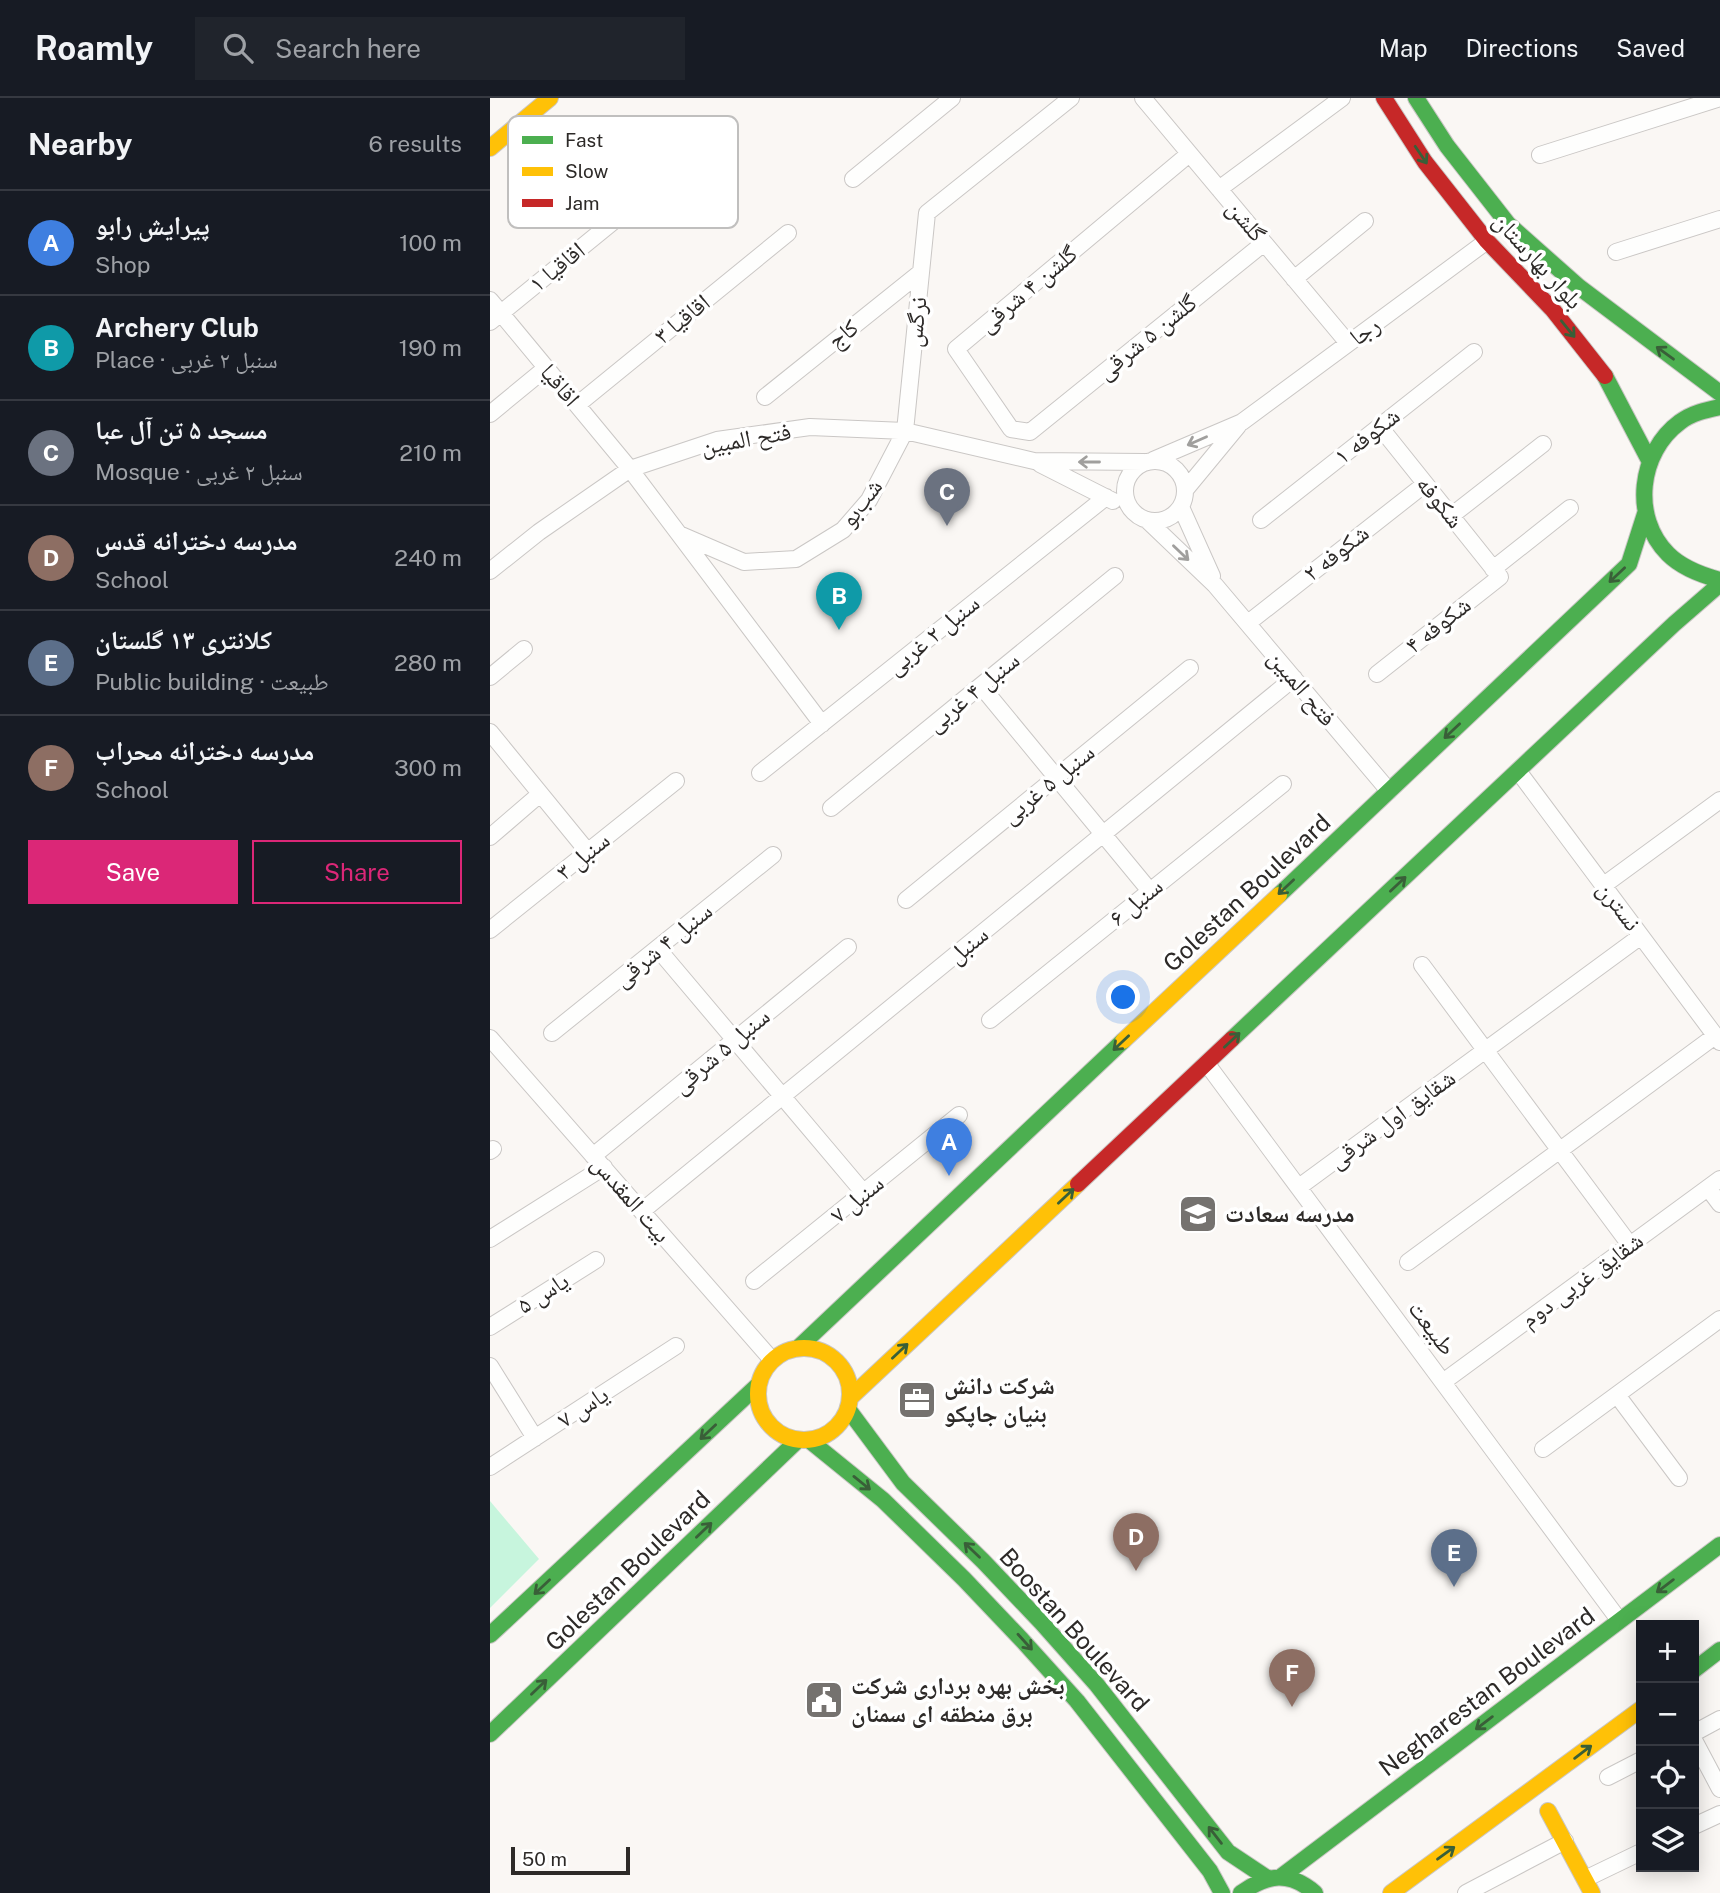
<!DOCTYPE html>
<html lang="en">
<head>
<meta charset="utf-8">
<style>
  :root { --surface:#171b24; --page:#20242c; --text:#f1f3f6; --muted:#9ea1a6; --line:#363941; --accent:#db2777 }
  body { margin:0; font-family:"Public Sans","Noto Naskh Arabic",sans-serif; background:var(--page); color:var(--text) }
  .controls { position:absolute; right:21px; bottom:21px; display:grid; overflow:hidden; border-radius:0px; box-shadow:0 4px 18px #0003 }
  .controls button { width:63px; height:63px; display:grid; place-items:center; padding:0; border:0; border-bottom:2px solid var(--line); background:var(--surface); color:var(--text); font:35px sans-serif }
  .scale { position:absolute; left:21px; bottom:18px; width:119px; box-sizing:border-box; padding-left:7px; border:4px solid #2d2a28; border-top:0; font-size:19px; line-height:24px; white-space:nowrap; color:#2d2a28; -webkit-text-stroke:5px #fff; paint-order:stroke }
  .you { position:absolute; left:634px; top:900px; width:24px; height:24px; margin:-18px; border:5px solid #fff; border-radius:50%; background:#1a73e8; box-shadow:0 0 0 10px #1a73e833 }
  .badge { display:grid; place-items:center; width:46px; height:46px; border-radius:50%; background:var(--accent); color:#fff; font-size:23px; font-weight:700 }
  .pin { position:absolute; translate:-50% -58px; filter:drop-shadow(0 2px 4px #0008) }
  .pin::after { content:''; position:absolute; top:37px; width:24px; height:21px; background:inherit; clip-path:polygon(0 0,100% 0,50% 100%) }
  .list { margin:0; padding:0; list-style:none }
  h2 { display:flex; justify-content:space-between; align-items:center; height:91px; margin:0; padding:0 28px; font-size:30px }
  h2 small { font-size:23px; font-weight:400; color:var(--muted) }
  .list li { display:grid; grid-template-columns:46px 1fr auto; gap:21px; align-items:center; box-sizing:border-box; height:105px; padding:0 28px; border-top:2px solid var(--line) }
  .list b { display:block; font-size:26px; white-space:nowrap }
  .list p { margin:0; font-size:23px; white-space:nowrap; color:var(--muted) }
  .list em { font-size:23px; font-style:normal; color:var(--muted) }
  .actions { display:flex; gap:14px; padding:21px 28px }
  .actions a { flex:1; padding:16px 0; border:2px solid var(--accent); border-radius:0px; text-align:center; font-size:24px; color:var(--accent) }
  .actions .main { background:var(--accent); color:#fff }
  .icon { flex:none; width:38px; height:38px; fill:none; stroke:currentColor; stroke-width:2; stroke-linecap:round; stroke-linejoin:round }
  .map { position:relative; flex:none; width:1230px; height:1795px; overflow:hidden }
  header { display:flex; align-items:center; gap:42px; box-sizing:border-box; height:98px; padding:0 35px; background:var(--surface); border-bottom:2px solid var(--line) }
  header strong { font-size:33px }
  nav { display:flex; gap:38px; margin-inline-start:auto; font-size:24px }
  .search { width:490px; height:63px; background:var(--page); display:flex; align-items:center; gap:18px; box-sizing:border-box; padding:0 24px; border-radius:0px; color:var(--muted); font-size:26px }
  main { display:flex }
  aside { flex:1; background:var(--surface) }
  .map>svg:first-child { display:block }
  .green { fill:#c7f5dd }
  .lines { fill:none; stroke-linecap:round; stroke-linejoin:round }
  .street-casing { stroke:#cac7c5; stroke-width:18 }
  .fast-casing { stroke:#cac7c5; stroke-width:18 }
  .slow-casing { stroke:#cac7c5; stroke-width:18 }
  .jam-casing { stroke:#cac7c5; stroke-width:18 }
  .street { stroke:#fefefd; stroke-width:16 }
  .fast { stroke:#4caf50; stroke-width:16 }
  .slow { stroke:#ffc107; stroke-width:16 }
  .jam { stroke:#c62828; stroke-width:16 }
  .oneway { stroke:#395f38 }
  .oneway2 { stroke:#a09f9d }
  .labels { text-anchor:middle; stroke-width:7; stroke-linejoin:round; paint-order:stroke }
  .street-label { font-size:24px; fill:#2d2a28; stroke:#fff }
  .poi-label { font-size:24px; font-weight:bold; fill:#2d2a28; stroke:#fff; text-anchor:start }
  .key { fill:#fff; stroke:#c0bfbe; stroke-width:2 }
  .key-label { font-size:19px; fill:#2d2a28 }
</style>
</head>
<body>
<header>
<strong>Roamly</strong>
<div class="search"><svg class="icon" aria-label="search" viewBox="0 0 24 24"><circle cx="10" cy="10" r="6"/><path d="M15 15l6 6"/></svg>Search here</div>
<nav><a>Map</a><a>Directions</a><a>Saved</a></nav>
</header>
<main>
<aside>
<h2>Nearby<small>6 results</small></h2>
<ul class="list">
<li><span class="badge" style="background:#3f7fe0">A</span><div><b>پیرایش رابو</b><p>Shop</p></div><em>100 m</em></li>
<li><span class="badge" style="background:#0f9aa8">B</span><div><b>Archery Club</b><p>Place · سنبل ۲ غربی</p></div><em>190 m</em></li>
<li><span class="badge" style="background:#6b7280">C</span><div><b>مسجد ۵ تن آل عبا</b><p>Mosque · سنبل ۲ غربی</p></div><em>210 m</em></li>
<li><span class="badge" style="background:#8d6e63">D</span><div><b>مدرسه دخترانه قدس</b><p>School</p></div><em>240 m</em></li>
<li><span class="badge" style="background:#5c6f8a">E</span><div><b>کلانتری ۱۳ گلستان</b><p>Public building · طبیعت</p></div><em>280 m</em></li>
<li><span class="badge" style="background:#8d6e63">F</span><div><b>مدرسه دخترانه محراب</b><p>School</p></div><em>300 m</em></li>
</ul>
<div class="actions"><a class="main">Save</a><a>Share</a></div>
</aside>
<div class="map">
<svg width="1230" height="1795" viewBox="0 0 1230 1795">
  <rect width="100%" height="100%" fill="#faf7f4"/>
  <!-- green -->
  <path class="green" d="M0 1403 49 1461 0 1510Z"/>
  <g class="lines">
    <defs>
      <path id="street" d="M653 0 858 245
        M699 56 466 251 521 331 540 334 774 145
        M1050 57 1230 0
        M363 81 462 0
        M729 91 852 0
        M1126 154 1230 121
        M804 181 875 123
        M0 202 140 371 332 626
        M0 224 222 43
        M275 299 431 174
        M87 307 298 135
        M0 316 56 270
        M663 362 752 324 997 143
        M635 393a30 30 0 1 1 60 0a30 30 0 1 1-60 0Z
        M550 366 623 403
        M696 391 748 328
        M691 409 722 478
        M961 418 1053 346
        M657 422 725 487 899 693
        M771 422 984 254
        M189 436 254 464 306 461 353 432 379 402 415 333 437 115 581 0
        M1003 471 1080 410
        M0 473 49 434 140 371 227 342 320 329 415 333 544 363 654 364
        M758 525 935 386
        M887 576 1010 479 890 329
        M0 579 34 551
        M491 588 660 793
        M0 634 98 754
        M1028 673 1230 944
        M270 675 616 399
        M341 710 625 478
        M0 739 50 696
        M1114 787 1230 702
        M416 802 700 570
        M0 832 186 683
        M168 851 374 1095
        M932 867 1140 1147
        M500 922 793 686
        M62 935 283 757
        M0 940 282 1262
        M717 966 1129 1522
        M0 1053 3 1051
        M103 1058 358 849
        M809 1089 1151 838
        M1218 1090 1230 1106
        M152 1113 804 580
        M0 1141 114 1069
        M918 1164 1225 938
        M264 1183 469 1017
        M0 1229 106 1162
        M0 1268 45 1340
        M953 1284 1230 1081
        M1127 1297 1189 1380
        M1053 1351 1230 1221
        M0 1369 186 1248
        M1204 1635 1230 1621
        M1204 1642 1230 1691
        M1118 1679 1151 1662
        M1204 1728 1230 1716
        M1095 1781 1151 1754
        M976 1795 1075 1743"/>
      <path id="fast" d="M926 0 957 48 1018 126 1089 189 1230 295
        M1115 278 1159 362
        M1230 309C1216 312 1202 315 1190 324 1149 354 1141 419 1178 456 1192 470 1211 477 1230 482
        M789 797 1139 466 1155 416
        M742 941 1184 526 1230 486
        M308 1250 633 943
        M358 1311 413 1385 493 1463 551 1524 607 1587 738 1754 777 1780
        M319 1342 393 1402 474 1481 532 1542 587 1603 720 1773 732 1795
        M0 1537 268 1287
        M1204 1572 1230 1552
        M0 1636 308 1342
        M792 1778 1230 1447
        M751 1795C778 1776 799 1773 825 1795"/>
      <path id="slow" d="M0 50 60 0
        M633 943 789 797
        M268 1296a46 46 0 1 1 92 0a46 46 0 1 1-92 0Z
        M360 1300 588 1086
        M1058 1713 1102 1795
        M901 1795 1151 1611"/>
      <path id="jam" d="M894 0 935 64 997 143 1063 212 1115 278
        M588 1086 742 941"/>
    </defs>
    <!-- street casing -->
    <use href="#street" class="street-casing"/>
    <!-- fast casing -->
    <use href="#fast" class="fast-casing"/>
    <!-- slow casing -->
    <use href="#slow" class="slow-casing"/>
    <!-- jam casing -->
    <use href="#jam" class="jam-casing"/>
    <!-- street -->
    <use href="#street" class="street"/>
    <!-- fast -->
    <use href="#fast" class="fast"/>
    <!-- slow -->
    <use href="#slow" class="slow"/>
    <!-- jam -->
    <use href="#jam" class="jam"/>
  </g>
  <!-- one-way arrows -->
  <defs><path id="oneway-shaft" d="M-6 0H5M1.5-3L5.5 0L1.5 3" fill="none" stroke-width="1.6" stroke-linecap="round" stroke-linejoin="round" transform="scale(1.75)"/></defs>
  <g class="oneway">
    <use href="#oneway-shaft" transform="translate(931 57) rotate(56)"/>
    <use href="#oneway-shaft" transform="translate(1078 231) rotate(51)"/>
    <use href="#oneway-shaft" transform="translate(1175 255) rotate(-144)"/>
    <use href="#oneway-shaft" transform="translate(1127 477) rotate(137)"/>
    <use href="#oneway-shaft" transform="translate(962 633) rotate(137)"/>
    <use href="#oneway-shaft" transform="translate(908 786) rotate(-43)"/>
    <use href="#oneway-shaft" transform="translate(796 789) rotate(137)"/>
    <use href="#oneway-shaft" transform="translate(742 942) rotate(-43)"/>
    <use href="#oneway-shaft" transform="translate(631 945) rotate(137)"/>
    <use href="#oneway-shaft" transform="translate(576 1098) rotate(-43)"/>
    <use href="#oneway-shaft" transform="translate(410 1253) rotate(-43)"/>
    <use href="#oneway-shaft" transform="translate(218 1334) rotate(137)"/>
    <use href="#oneway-shaft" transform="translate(372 1385) rotate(39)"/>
    <use href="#oneway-shaft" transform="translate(214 1432) rotate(-44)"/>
    <use href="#oneway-shaft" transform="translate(482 1452) rotate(-136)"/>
    <use href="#oneway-shaft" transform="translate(1175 1488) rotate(143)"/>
    <use href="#oneway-shaft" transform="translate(52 1489) rotate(137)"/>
    <use href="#oneway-shaft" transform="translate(535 1544) rotate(48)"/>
    <use href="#oneway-shaft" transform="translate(49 1589) rotate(-44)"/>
    <use href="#oneway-shaft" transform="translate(994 1625) rotate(143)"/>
    <use href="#oneway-shaft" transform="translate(1093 1654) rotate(-37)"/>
    <use href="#oneway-shaft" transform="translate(725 1737) rotate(-128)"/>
    <use href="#oneway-shaft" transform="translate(956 1755) rotate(-36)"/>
  </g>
  <g class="oneway2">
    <use href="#oneway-shaft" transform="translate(707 343) rotate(156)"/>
    <use href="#oneway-shaft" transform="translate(599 364) rotate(-180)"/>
    <use href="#oneway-shaft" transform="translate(691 455) rotate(44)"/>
  </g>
  <!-- icons -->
  <defs>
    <symbol id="school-square" viewBox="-11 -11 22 22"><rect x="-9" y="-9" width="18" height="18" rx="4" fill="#75726f" stroke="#fff"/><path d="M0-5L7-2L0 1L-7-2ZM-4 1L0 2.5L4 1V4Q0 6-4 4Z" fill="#fff"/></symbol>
    <symbol id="office-square" viewBox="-11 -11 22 22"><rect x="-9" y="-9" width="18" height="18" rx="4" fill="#75726f" stroke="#fff"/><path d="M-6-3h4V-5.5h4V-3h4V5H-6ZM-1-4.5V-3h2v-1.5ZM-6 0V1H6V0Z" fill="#fff"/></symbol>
    <symbol id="civic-square" viewBox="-11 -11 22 22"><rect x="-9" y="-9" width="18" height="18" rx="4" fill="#75726f" stroke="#fff"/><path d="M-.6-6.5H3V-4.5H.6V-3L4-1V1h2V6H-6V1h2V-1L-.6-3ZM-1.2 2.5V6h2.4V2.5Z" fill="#fff"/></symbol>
  </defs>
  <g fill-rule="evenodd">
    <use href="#school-square" x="686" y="1094" width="44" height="44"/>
    <use href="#office-square" x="405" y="1280" width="44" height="44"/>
    <use href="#civic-square" x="312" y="1580" width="44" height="44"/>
  </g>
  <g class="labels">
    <!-- street labels -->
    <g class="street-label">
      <text transform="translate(756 123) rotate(50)" y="8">گلشن</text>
      <text transform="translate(1048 163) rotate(48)" y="8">بلوار بهارستان</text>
      <text transform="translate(67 169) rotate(-39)" y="8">اقاقیا ۱</text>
      <text transform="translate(538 191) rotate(-40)" y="8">گلشن ۴ شرقی</text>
      <text transform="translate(192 221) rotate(-39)" y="8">اقاقیا ۳</text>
      <text transform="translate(426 224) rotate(-84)" y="8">نرگس</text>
      <text transform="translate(875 233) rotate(-36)" y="8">رجا</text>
      <text transform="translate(353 236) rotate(-39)" y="8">کاج</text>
      <text transform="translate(657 239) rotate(-39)" y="8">گلشن ۵ شرقی</text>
      <text transform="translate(70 287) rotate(50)" y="8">اقاقیا</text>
      <text transform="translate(877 338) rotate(-38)" y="8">شکوفه ۱</text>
      <text transform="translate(256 341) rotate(-10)" y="8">فتح المبین</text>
      <text transform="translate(950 404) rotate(51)" y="8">شکوفه</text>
      <text transform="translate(371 405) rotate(-53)" y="8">شب‌بو</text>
      <text transform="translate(846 455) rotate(-38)" y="8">شکوفه ۲</text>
      <text transform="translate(948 527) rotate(-38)" y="8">شکوفه ۴</text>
      <text transform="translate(443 537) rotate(-39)" y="8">سنبل ۲ غربی</text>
      <text transform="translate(812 590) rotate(50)" y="8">فتح المبین</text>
      <text transform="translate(483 594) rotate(-39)" y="8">سنبل ۴ غربی</text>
      <text transform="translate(558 686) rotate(-39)" y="8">سنبل ۵ غربی</text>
      <text transform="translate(93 758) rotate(-39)" y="8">سنبل ۳</text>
      <text transform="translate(757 795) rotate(-43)" y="8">Golestan Boulevard</text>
      <text transform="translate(646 804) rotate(-39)" y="8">سنبل ۶</text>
      <text transform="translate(1129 808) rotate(53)" y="8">نسترن</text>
      <text transform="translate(173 847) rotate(-39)" y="8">سنبل ۴ شرقی</text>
      <text transform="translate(478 847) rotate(-39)" y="8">سنبل</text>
      <text transform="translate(231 953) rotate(-40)" y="8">سنبل ۵ شرقی</text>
      <text transform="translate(902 1021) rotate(-36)" y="8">شقایق اول شرقی</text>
      <text transform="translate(141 1101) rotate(49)" y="8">بیت المقدس</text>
      <text transform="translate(367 1101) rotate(-39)" y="8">سنبل ۷</text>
      <text transform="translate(1092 1182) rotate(-36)" y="8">شقایق غربی دوم</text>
      <text transform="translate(53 1195) rotate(-32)" y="8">یاس ۵</text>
      <text transform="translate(942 1230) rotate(53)" y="8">طبیعت</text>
      <text transform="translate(93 1309) rotate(-33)" y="8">یاس ۷</text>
      <text transform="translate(138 1473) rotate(-44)" y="8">Golestan Boulevard</text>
      <text transform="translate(584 1532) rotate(48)" y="8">Boostan Boulevard</text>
      <text transform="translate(997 1594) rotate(-37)" y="8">Negharestan Boulevard</text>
    </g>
    <!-- poi labels -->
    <g class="poi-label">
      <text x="735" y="1124">مدرسه سعادت</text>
      <text x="454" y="1296">شرکت دانش<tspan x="454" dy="28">بنیان جاپکو</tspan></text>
      <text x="361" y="1596">بخش بهره برداری شرکت<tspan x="361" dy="28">برق منطقه ای سمنان</tspan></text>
    </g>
  </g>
  <!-- legend -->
  <rect x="18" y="18" width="230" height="112" rx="10" class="key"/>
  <rect x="32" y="38" width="31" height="8" fill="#4caf50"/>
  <rect x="32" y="69" width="31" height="9" fill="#ffc107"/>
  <rect x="32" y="101" width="31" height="8" fill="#c62828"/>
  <g class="key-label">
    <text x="75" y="49">Fast</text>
    <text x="75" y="80">Slow</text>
    <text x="75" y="112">Jam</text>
  </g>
</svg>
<div class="controls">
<button>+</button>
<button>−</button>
<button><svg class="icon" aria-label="locate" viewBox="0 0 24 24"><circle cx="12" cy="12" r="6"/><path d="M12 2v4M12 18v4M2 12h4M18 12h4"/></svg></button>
<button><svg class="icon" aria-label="layers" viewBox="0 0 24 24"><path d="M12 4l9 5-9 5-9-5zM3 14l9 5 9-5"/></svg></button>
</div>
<div class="scale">50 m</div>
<div class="you"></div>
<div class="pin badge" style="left:459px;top:1078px;background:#3f7fe0">A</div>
<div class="pin badge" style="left:349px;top:532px;background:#0f9aa8">B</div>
<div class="pin badge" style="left:457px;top:428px;background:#6b7280">C</div>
<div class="pin badge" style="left:646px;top:1473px;background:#8d6e63">D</div>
<div class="pin badge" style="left:964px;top:1489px;background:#5c6f8a">E</div>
<div class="pin badge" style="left:802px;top:1609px;background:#8d6e63">F</div>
</div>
</main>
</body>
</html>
